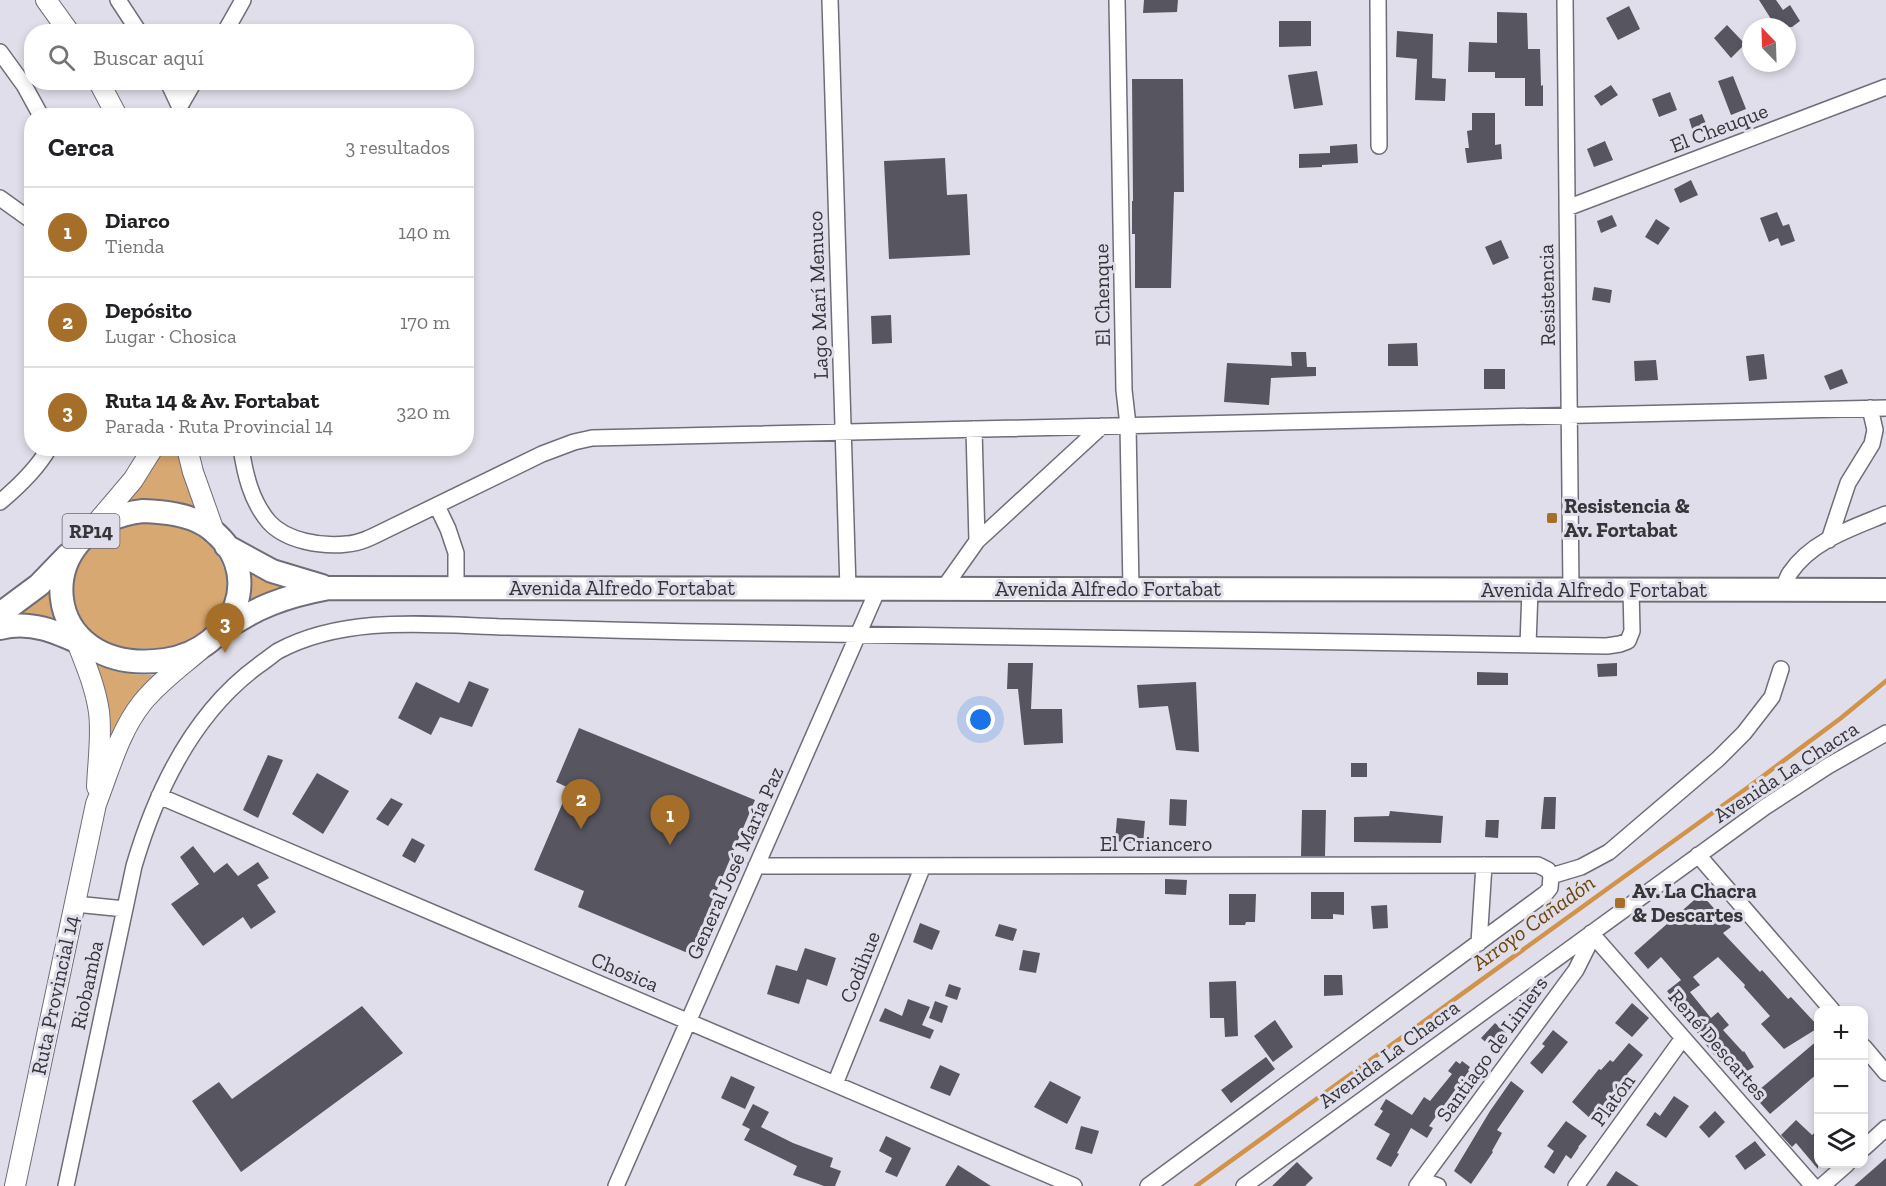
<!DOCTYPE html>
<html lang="es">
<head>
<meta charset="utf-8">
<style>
  :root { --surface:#fff; --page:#f6f6f6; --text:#202124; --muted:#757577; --line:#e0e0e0; --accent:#a56f2a }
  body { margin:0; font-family:"Zilla Slab",serif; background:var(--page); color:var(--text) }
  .controls { position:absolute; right:18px; bottom:18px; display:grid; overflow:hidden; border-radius:12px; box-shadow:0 3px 9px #0003 }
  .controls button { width:54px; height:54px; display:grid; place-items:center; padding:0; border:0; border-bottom:2px solid var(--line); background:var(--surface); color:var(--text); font:30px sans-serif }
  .compass { position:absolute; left:1742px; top:18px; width:54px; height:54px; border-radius:50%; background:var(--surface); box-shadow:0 3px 9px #0003; rotate:337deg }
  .you { position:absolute; left:981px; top:720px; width:21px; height:21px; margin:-15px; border:4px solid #fff; border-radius:50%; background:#1a73e8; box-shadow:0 0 0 9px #1a73e833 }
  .badge { display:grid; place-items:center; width:39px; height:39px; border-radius:50%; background:var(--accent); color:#fff; font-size:20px; font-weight:700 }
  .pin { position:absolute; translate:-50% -50px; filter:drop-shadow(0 2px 3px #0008) }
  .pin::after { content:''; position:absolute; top:32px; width:21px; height:18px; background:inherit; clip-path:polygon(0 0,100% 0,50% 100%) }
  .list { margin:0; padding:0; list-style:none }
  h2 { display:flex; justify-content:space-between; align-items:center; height:78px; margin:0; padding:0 24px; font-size:26px }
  h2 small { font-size:20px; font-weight:400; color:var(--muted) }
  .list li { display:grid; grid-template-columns:39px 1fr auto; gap:18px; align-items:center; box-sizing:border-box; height:90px; padding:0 24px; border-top:2px solid var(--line) }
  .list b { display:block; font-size:22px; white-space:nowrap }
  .list p { margin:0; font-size:20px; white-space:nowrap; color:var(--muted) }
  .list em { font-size:20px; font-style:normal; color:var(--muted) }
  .icon { flex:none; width:33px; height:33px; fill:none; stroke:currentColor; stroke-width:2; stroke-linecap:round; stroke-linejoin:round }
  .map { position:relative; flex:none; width:1886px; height:1186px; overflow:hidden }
  .search { position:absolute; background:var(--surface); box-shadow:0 3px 9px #0003; left:24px; top:24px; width:450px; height:66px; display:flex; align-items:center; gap:15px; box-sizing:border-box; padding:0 21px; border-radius:24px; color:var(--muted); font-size:22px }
  .panel { position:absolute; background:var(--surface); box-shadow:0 3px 9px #0003; left:24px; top:108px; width:450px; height:348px; border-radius:24px }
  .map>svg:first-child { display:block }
  .green { fill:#d8a872 }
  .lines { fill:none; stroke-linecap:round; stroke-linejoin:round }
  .stream { stroke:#d09349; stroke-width:4.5 }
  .building { fill:#575660 }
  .minor-casing { stroke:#6f6e78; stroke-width:18 }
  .major-casing { stroke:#6f6e78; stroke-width:22 }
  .highway-casing { stroke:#6f6e78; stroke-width:26 }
  .minor { stroke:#fff; stroke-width:15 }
  .major { stroke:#fff; stroke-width:20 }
  .highway { stroke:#fff; stroke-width:22 }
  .poi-dot { fill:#a56f2a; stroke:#dfdeea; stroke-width:2 }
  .labels { text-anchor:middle; stroke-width:6; stroke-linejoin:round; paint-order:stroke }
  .shield { fill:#dfdeea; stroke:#69686f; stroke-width:1.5 }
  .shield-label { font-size:20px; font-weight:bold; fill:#36353a }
  .street-label { font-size:21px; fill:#36353a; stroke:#dfdeea }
  .poi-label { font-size:21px; font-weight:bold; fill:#36353a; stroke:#dfdeea; text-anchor:start }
  .water-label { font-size:22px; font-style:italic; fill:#6c4408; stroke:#dfdeea }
</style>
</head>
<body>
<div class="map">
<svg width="1886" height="1186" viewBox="0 0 1886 1186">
  <rect width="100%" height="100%" fill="#dfdeea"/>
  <!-- green -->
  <path class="green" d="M162 449H181L200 512C172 502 152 495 122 504Z
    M136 522 164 524 191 531 209 543 221 561 228 580 226 601 216 622 196 639 168 649 126 648 102 640 92 634 78 617 71 594 74 566 99 536Z
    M248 569 299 586 246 606 251 586Z
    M48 588 52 610 58 626 4 623Z
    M94 664C117 673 136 677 160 674L130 704 121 715 108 748Z"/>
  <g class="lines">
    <!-- stream -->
    <path class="stream" d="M1196 1186 1747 788 1841 718 1886 681"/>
  </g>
  <!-- building -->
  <path class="building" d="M1144 0H1178L1177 12 1143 13Z
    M1759 0H1776L1783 10 1790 5 1800 21 1792 27H1759L1771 19Z
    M1629 6 1640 29 1618 40 1606 18Z
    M1497 12 1527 13 1528 49H1540L1541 86 1543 85V106H1525V78H1495V72H1468L1469 42 1497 43Z
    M1279 21H1311V46L1279 47Z
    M1727 25 1745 44 1731 58 1714 38Z
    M1397 31 1433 34 1432 78 1446 79 1445 101 1415 100 1417 59 1396 57Z
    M1317 71 1323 105 1294 109 1288 75Z
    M1733 76 1746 109 1731 115 1718 81Z
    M1132 79H1183L1184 192H1174L1171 288H1135V234H1132V201H1133Z
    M1611 85 1618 95 1601 106 1594 96Z
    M1670 92 1677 110 1659 117 1652 99Z
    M1472 113H1495V145L1501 144 1502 159 1467 163 1465 148H1469L1467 131 1472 130Z
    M1702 114 1707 126 1693 132 1689 119Z
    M1605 141 1613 160 1594 167 1587 149Z
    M1357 144 1358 163 1322 165V167L1299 168V154L1330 153V146Z
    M945 158 947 195 967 194 970 255 889 259 884 161Z
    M1691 180 1698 195 1680 203 1674 189Z
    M1777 212 1783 226 1789 224 1795 241 1781 246 1778 238 1769 242 1760 218Z
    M1612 215 1617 226 1601 233 1597 221Z
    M1656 219 1670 228 1658 245 1645 237Z
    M1501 240 1509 258 1493 265 1485 247Z
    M1594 287 1612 290 1610 303 1592 300Z
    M891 315 892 343 872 344 871 316Z
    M1417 343 1418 366H1388V344Z
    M1291 352H1306L1307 367H1316V376L1271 378 1269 405 1224 402 1227 363 1292 366Z
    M1764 354 1767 379 1749 381 1746 356Z
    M1656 360 1658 380 1635 381 1634 361Z
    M1484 369H1505V389H1484Z
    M1842 369 1848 383 1830 390 1824 376Z
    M1008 663H1033L1031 709H1062L1063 743 1024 745 1018 689H1007Z
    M1617 663V676L1598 677 1597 664Z
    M1477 672 1508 673V685H1477Z
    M469 681 489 689 472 727 440 717 431 735 398 718 416 682 459 703Z
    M1196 682 1199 752 1176 750 1168 706 1139 708 1137 685Z
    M579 728 755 800 690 954 578 907 584 891 534 870 569 788 556 782Z
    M268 755 283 760 258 818 243 810Z
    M1351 763H1367V777H1351Z
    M317 773 349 791 323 834 292 814Z
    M1544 797H1556L1555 829H1541Z
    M391 798 403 804 388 826 376 819Z
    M1170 799 1187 800 1186 826 1169 825Z
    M1302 810H1326L1325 856H1301Z
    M1390 811 1443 816 1441 843 1354 842V817L1389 816Z
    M1117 818 1145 821 1143 844 1115 841Z
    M1486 820H1499L1498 838 1485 837Z
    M412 838 425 845 415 863 402 856Z
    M193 846 214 873 227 863 238 876 258 862 269 878 257 885 276 912 251 929 243 917 203 946 171 904 199 884 180 857Z
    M1165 879 1187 880 1186 895 1165 894Z
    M1311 892H1344V915L1333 914V919H1311Z
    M1229 894H1256L1255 922H1246L1245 925H1229Z
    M1701 894 1731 927 1723 933 1760 972 1762 970 1788 999 1791 997 1818 1026V1028L1784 1049 1761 1024 1770 1016 1744 987 1745 985 1718 957 1693 977 1700 985 1690 992 1711 1018 1718 1012 1729 1025 1723 1030 1743 1052 1744 1051 1754 1067 1737 1077 1725 1057 1720 1062 1710 1050 1667 991 1681 980 1661 957 1648 969 1634 953Z
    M1387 905 1388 928 1373 929 1371 906Z
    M920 923 940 931 932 950 913 942Z
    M999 924 1017 929 1013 941 995 936Z
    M805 948 836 958 827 986 807 979 799 1004 767 994 776 965 797 971Z
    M1023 950 1040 953 1036 973 1019 970Z
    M1324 975H1342L1343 995 1324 996Z
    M1236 981 1238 1036 1225 1037 1224 1018H1210L1209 982Z
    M949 984 961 988 957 1000 945 996Z
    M908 999 930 1007 922 1025 934 1030 930 1039 879 1021 885 1008 902 1016Z
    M935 1001 948 1006 942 1023 929 1018Z
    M1632 1003 1649 1018 1632 1037 1615 1023Z
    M362 1006 403 1053 241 1172 192 1101 219 1082 232 1099Z
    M1275 1020 1293 1047 1273 1062 1254 1036Z
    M1495 1023 1506 1033 1492 1048 1481 1038Z
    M1553 1030 1568 1042 1542 1074 1530 1063 1545 1046 1542 1044Z
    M1818 1040V1073L1770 1114 1753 1095Z
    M1629 1043 1643 1055 1627 1074 1631 1077 1623 1088 1612 1101 1609 1098 1592 1120 1572 1102 1599 1069 1601 1070 1610 1060 1613 1062Z
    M1266 1057 1275 1069 1231 1103 1221 1090Z
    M1456 1061 1460 1064 1462 1061 1470 1067 1468 1070 1469 1071 1429 1126 1433 1128 1427 1138 1411 1128 1397 1153 1399 1154 1391 1167 1376 1159 1390 1134 1374 1125 1383 1111 1380 1109 1386 1099 1412 1115 1424 1097 1430 1101 1452 1074 1448 1071Z
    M940 1065 960 1074 950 1096 930 1088Z
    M731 1076 755 1087 745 1109 721 1098Z
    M1050 1081 1081 1097 1067 1124 1034 1107Z
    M1511 1081 1524 1091 1497 1130 1502 1133 1492 1151 1493 1152 1471 1184 1454 1171 1490 1111Z
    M1674 1096 1689 1106 1666 1138 1646 1125 1655 1112 1660 1116Z
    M753 1104 769 1112 761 1127 793 1143 833 1158 830 1167 841 1171 835 1186H824L793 1175 797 1166 744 1140 750 1129 742 1125Z
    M1715 1111 1725 1122 1709 1138 1699 1127Z
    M1796 1120 1812 1135 1818 1130V1169L1796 1143 1792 1147 1781 1135Z
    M1566 1121 1587 1136 1578 1147H1579L1571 1159 1566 1155 1554 1174 1544 1167 1554 1151 1547 1146Z
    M1081 1126 1099 1131 1092 1154 1075 1149Z
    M886 1136 911 1148 897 1177 885 1172 892 1158 879 1151Z
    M1755 1141 1766 1155 1745 1170 1735 1156Z
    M1886 1158V1186H1854Z
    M1297 1162 1313 1178 1305 1186H1272Z
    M958 1165 991 1186H945Z
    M1616 1171 1639 1186H1606Z"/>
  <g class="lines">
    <defs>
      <path id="minor" d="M118 0 139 32
        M830 0 848 589
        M1117 0 1124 390 1128 425 1131 589
        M1378 0 1379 146
        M1565 0 1571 590
        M225 32 243 0
        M0 52 24 85 41 116
        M168 82 184 116
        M180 106 194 82
        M0 198 32 221
        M1567 208 1886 87
        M974 429 977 541
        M241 448C245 474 251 501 269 522 286 541 322 547 347 544 361 543 374 536 386 530L542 454 574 442 592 438 1886 408
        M0 502C18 487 37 469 49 448
        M437 506 448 529 456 553V588
        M1829 540 1848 483 1872 444 1875 430 1870 408
        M943 589 977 541 1102 426
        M1783 590C1785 584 1787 577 1790 573 1811 541 1852 528 1886 514
        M1528 645 1530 590
        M159 796 1074 1186
        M1698 855 1832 1010
        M756 866 1538 865 1548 870 1551 876
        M1551 876 1581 867 1609 852 1718 759 1744 733 1772 697 1781 669
        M75 904 125 909
        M1591 933 1813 1186
        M1479 943 1484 865
        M1864 1047 1886 1073
        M835 1084 923 866
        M1864 1148 1886 1128
        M1422 1180 1438 1186
        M66 1186 134 866C156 791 193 713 259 665 265 661 272 655 278 651 347 614 433 625 507 627 571 629 636 631 700 632 1002 637 1305 641 1607 646L1620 644 1628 641 1632 631 1631 590
        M616 1186 878 589
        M1148 1186 1546 893 1550 888 1551 876
        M1244 1186 1765 807 1828 766 1886 733
        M1417 1186 1576 970 1587 948 1591 933
        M1576 1186 1683 1038
        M1822 1186 1847 1164"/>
      <path id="major" d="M46 0 69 32
        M99 82 117 116
        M187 448 193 472 215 534
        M93 527 133 480 153 448
        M73 632C83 658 95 684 99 712 102 736 98 762 97 787
        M15 1186 96 804C109 771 119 732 142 703 158 683 180 667 200 650"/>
      <path id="highway" d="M143 511C164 512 187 514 205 525 270 569 235 650 165 660 35 678 27 524 143 511Z
        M226 546 272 571 322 586
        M0 614 39 585 68 555
        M0 628C31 620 57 632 85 645
        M219 633C255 607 286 596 329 588L1886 590"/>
    </defs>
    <!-- minor casing -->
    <use href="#minor" class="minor-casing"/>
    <!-- major casing -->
    <use href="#major" class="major-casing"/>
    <!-- highway casing -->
    <use href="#highway" class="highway-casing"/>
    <!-- minor -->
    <use href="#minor" class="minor"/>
    <!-- major -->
    <use href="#major" class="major"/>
    <!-- highway -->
    <use href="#highway" class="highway"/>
  </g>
  <!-- markers -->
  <g class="poi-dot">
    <rect x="1546" y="512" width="12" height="12" rx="3"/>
    <rect x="1614" y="897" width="12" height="12" rx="3"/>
  </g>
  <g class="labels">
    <!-- shield labels -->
    <rect class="shield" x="62.5" y="514" width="57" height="34" rx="4.5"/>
    <g class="shield-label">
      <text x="91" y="538">RP14</text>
    </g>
    <!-- street labels -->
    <g class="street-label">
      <text transform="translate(1719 128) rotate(-21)" y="7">El Cheuque</text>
      <text transform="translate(818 295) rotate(-92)" y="7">Lago Marí Menuco</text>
      <text transform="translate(1102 295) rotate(-91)" y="7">El Chenque</text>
      <text transform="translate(1547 295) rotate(-91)" y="7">Resistencia</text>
      <text x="622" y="595">Avenida Alfredo Fortabat</text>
      <text x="1108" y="596">Avenida Alfredo Fortabat</text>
      <text x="1594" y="597">Avenida Alfredo Fortabat</text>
      <text transform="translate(1786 772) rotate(-33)" y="7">Avenida La Chacra</text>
      <text x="1156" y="851">El Criancero</text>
      <text transform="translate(735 863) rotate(-66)" y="7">General José María Paz</text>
      <text transform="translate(860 967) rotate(-68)" y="7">Codihue</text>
      <text transform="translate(625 972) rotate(23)" y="7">Chosica</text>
      <text transform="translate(87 985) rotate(-78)" y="7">Riobamba</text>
      <text transform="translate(55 995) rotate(-78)" y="7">Ruta Provincial 14</text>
      <text transform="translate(1718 1045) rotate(49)" y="7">René Descartes</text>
      <text transform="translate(1492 1049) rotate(-54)" y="7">Santiago de Liniers</text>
      <text transform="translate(1389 1054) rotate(-36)" y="7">Avenida La Chacra</text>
      <text transform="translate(1613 1100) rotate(-54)" y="7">Platón</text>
    </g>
    <!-- poi labels -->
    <g class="poi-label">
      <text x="1564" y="513">Resistencia &amp;<tspan x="1564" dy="24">Av. Fortabat</tspan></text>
      <text x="1632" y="898">Av. La Chacra<tspan x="1632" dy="24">&amp; Descartes</tspan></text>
    </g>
    <!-- water labels -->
    <g class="water-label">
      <text transform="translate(1533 922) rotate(-36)" y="8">Arroyo Cañadón</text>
    </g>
  </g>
</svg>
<div class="controls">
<button>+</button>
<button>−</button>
<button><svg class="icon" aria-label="layers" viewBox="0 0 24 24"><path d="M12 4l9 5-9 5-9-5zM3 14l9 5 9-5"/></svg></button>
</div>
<svg class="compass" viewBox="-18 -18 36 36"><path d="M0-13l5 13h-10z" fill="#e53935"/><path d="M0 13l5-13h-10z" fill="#757577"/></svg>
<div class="you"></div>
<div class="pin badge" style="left:670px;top:845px">1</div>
<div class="pin badge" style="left:581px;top:829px">2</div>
<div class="pin badge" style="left:225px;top:653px">3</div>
<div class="search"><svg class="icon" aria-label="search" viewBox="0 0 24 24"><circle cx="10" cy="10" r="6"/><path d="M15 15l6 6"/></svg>Buscar aquí</div>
<section class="panel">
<h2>Cerca<small>3 resultados</small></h2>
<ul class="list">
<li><span class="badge">1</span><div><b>Diarco</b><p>Tienda</p></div><em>140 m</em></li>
<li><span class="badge">2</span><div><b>Depósito</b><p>Lugar · Chosica</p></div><em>170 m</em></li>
<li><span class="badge">3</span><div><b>Ruta 14 &amp; Av. Fortabat</b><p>Parada · Ruta Provincial 14</p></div><em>320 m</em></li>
</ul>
</section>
</div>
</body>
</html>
